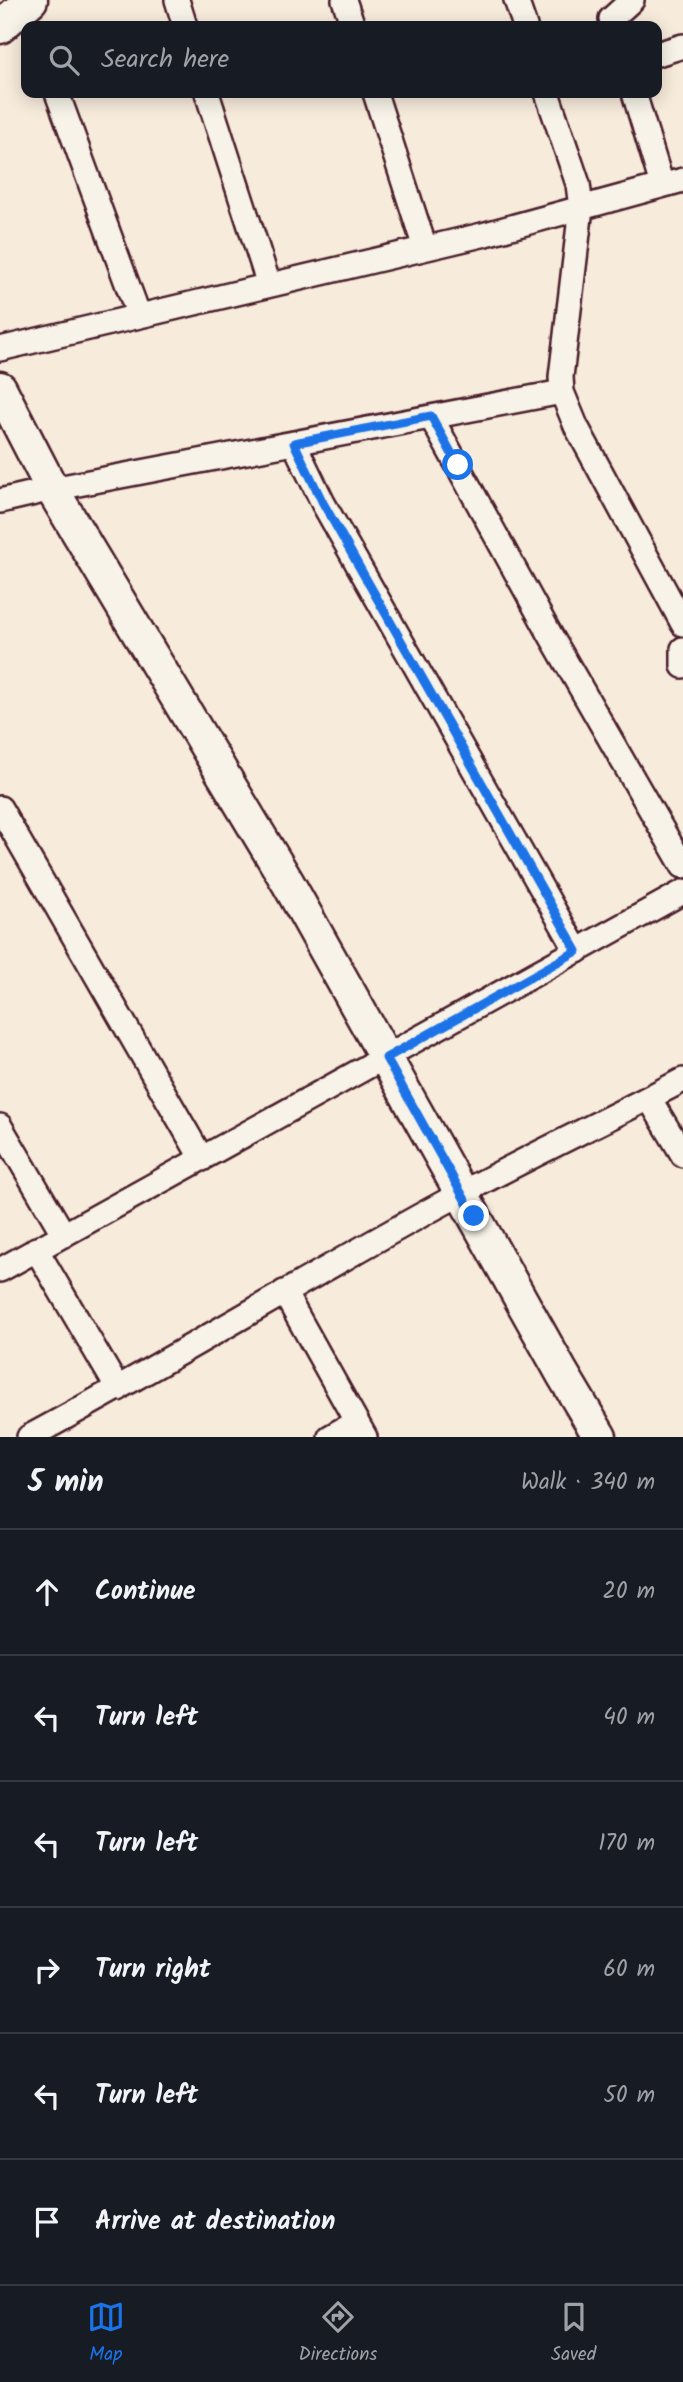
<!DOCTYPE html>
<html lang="en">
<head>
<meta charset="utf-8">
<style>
  :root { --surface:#171b24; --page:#242831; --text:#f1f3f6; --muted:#9ea1a6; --line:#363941; --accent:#1a73e8 }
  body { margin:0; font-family:Kalam,sans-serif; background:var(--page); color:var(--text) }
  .stop { position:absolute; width:21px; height:21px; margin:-16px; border:5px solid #1a73e8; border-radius:50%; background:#fff }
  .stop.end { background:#1a73e8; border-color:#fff; box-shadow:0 2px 7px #0008 }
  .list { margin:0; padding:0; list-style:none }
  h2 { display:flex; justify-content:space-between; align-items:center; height:91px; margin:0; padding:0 28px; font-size:30px }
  h2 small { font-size:23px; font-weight:400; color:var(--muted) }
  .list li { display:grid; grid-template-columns:46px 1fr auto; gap:21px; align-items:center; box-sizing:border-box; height:126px; padding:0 28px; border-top:2px solid var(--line) }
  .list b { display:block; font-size:26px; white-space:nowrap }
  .list em { font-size:23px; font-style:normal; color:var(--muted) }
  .icon { flex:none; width:38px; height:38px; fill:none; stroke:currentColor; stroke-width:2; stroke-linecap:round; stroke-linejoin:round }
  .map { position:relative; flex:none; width:683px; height:1437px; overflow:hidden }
  .search { position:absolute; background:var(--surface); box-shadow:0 4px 18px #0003; left:21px; right:21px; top:21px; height:77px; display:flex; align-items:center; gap:18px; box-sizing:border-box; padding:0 24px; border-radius:14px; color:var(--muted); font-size:26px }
  .sheet { height:847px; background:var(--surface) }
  nav { display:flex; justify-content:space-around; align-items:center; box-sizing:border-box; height:98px; border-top:2px solid var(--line); background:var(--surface); font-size:19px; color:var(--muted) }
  nav a { display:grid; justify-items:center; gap:4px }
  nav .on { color:var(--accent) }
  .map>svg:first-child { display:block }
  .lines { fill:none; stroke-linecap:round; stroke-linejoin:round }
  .street-casing { stroke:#4a1f2b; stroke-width:28 }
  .secondary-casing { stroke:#4a1f2b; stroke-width:37 }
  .street { stroke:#f7f3e8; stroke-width:23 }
  .secondary { stroke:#f7f3e8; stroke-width:32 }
  .route { stroke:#1a73e8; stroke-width:9 }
</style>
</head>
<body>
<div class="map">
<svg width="683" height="1437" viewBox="0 0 683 1437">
  <rect width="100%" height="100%" fill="#f7ebdb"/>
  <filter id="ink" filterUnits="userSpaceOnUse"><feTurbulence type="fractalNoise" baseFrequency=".0143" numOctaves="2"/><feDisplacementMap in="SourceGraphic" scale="14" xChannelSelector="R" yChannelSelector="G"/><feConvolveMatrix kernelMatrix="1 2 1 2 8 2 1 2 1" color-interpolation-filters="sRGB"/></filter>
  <g filter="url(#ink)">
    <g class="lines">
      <defs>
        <path id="street" d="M177 0 185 26
          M344 0 353 26
          M516 0 525 26
          M611 19 632 0
          M657 54 683 46
          M57 93 139 316
          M207 93 269 285
          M375 93 425 248
          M547 93 578 184 581 208 561 377 562 392 576 426 683 624
          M634 93 662 185
          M0 349 482 235 683 180
          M431 417 551 636 683 866
          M294 443 323 503 577 951
          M0 501 52 489 562 392
          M683 649V666
          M0 808 202 1159
          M649 1098 683 1155
          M0 1126 64 1235
          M36 1249 118 1389
          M0 1270 683 892
          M284 1292 365 1437
          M29 1437C174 1359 315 1272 460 1194 534 1154 609 1119 683 1080
          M330 1437 356 1422"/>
        <path id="secondary" d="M0 27 31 0
          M0 388 52 489 288 883 562 1373 600 1437"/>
      </defs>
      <!-- street casing -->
      <use href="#street" class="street-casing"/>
      <!-- secondary casing -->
      <use href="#secondary" class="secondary-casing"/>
      <!-- street -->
      <use href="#street" class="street"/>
      <!-- secondary -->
      <use href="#secondary" class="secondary"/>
    </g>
  </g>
  <g class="lines" filter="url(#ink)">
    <!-- route -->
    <path class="route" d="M458 465 431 416 294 443 323 503 577 951 386 1058 474 1216"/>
  </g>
</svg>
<div class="stop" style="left:458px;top:465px"></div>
<div class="stop end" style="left:474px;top:1216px"></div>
<div class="search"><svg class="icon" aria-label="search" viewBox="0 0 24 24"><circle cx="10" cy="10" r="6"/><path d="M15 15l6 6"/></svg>Search here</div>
</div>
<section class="sheet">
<h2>5 min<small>Walk · 340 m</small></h2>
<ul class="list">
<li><svg class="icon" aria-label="ahead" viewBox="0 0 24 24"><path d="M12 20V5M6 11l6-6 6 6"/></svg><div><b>Continue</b></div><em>20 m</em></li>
<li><svg class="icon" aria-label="left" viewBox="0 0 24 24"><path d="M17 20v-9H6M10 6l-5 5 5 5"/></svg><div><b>Turn left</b></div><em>40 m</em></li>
<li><svg class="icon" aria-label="left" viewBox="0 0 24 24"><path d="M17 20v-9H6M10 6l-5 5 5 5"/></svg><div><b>Turn left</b></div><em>170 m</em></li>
<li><svg class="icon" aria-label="right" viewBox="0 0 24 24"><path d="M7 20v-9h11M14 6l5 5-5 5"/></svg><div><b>Turn right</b></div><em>60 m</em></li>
<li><svg class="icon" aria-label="left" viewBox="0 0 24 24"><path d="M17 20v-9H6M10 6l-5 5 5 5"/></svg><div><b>Turn left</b></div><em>50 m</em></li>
<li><svg class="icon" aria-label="arrive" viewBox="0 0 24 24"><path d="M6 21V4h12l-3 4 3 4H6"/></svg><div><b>Arrive at destination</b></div></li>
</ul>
</section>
<nav>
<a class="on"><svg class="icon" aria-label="map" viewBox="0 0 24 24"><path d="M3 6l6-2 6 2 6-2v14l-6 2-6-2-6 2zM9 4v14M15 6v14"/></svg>Map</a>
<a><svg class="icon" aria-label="directions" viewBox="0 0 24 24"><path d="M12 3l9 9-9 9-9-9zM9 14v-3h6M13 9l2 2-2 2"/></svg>Directions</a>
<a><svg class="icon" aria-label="saved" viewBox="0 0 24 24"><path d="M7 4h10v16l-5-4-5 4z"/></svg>Saved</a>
</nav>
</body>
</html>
